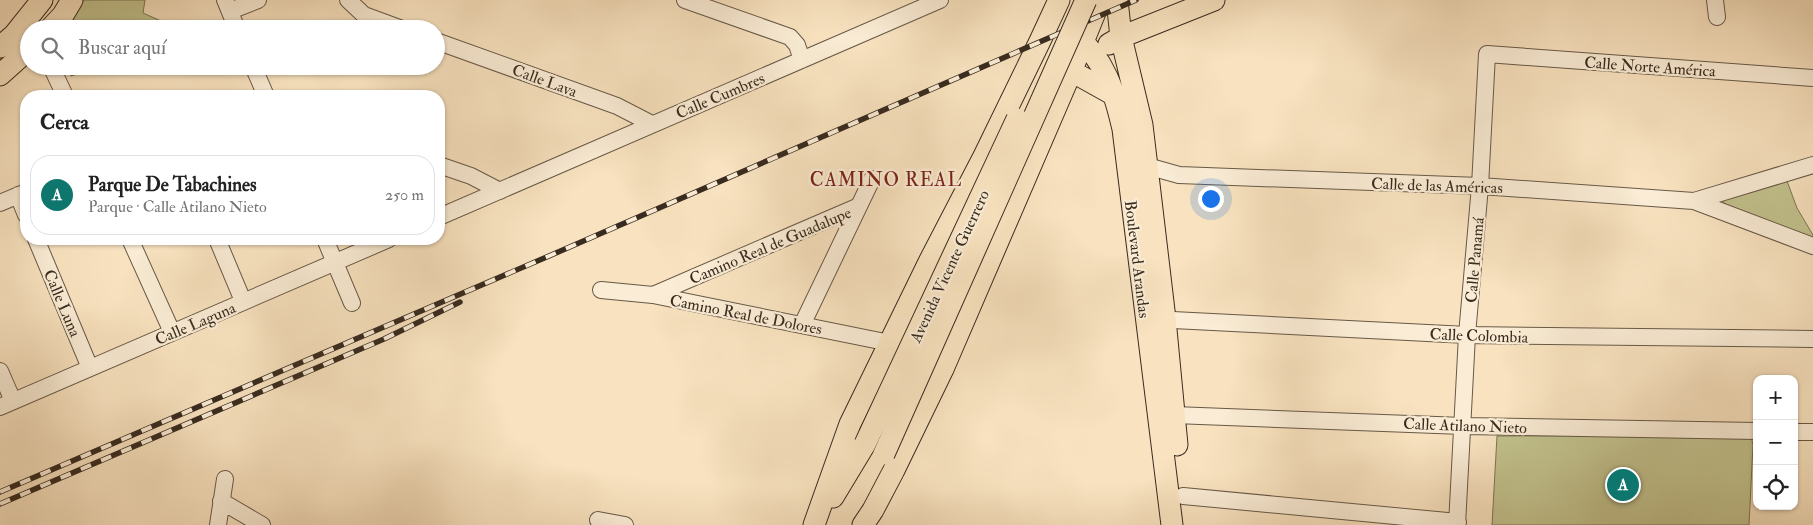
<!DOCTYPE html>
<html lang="es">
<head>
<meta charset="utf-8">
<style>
  :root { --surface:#fff; --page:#f2f2f2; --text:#222; --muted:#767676; --line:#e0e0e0; --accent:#0f766e }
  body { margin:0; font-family:"IM FELL Double Pica",serif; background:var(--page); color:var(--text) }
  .controls { position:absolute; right:15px; bottom:15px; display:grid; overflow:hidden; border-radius:10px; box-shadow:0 1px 4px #0004 }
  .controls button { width:45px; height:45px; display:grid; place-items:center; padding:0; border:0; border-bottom:1px solid var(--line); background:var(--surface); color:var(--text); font:25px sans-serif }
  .you { position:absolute; left:1210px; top:198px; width:18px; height:18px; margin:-12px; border:4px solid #fff; border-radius:50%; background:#1a73e8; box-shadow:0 0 0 8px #1a73e833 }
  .badge { display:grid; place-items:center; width:32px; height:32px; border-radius:50%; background:var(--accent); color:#fff; font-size:16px; font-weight:700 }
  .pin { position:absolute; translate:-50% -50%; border:2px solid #fff; box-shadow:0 1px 5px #0006 }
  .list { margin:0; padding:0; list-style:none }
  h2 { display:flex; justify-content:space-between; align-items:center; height:65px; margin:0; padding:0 20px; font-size:21px }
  h2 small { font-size:16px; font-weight:400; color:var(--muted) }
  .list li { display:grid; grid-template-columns:32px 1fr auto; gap:15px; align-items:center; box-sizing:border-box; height:80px; margin:0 10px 10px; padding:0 10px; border:1px solid var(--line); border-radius:20px }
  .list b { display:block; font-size:19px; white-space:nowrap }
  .list p { margin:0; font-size:16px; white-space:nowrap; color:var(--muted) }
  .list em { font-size:16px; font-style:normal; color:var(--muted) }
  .icon { flex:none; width:28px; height:28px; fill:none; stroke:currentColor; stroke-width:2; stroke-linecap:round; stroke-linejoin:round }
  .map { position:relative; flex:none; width:1813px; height:525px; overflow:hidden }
  .search { position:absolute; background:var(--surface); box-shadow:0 1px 4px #0004; left:20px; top:20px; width:425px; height:55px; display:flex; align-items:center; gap:12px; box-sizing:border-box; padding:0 18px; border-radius:28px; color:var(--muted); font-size:19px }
  .panel { position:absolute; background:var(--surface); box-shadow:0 1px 4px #0004; left:20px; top:90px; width:425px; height:155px; border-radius:20px }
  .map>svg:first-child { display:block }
  .green { fill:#c2c28e; stroke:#7d7656 }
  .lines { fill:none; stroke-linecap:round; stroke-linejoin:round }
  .minor-casing { stroke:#685947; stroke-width:18 }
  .major-casing { stroke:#382b1f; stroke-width:23 }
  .minor { stroke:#faecd5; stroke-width:16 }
  .major { stroke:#f8e2bf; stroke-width:21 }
  .rail-casing { stroke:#382b1f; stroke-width:5.5 }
  .rail { stroke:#faecd5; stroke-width:4; stroke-dasharray:11; stroke-linecap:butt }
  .major-bridge-casing { stroke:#382b1f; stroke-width:23; stroke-linecap:butt }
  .major-bridge { stroke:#f8e2bf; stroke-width:21 }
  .labels { text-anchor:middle; stroke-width:4.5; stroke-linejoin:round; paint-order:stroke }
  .street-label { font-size:16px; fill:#382b1f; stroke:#faecd5 }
  .quarter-label { font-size:19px; letter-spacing:1px; fill:#7a1f14; stroke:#faecd5 }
</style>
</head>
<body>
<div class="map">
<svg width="1813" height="525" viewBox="0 0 1813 525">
  <rect width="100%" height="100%" fill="#f8e2bf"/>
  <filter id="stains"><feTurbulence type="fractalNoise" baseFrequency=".004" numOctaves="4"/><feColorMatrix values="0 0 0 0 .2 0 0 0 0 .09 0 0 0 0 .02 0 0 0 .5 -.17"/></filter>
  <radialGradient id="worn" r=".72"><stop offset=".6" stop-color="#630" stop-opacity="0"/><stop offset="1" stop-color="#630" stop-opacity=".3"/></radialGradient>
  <!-- green -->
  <path class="green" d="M84 0H145L143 13 161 21 157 29H63Z
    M66 66H102L71 76Z
    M1787 181 1797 208 1813 235V240L1725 204 1723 201 1725 197Z
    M1751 435 1753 445 1749 525H1492L1497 436Z"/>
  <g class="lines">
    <defs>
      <path id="minor" d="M225 0 237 29
        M348 0 364 15 402 29
        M685 0 790 37 797 45 802 60
        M1715 0 1717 17
        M230 11 258 0
        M436 41 617 106 652 124
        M51 66 65 96
        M253 66 266 96
        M439 165 471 176 500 191
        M1138 166H1147L1179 175 1480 186 1694 201 1813 246
        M18 195 26 215
        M1694 201 1813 165
        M0 203 26 192
        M439 217 940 0
        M36 239 90 368
        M130 239 172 332
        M217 239 243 301
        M325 239 352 303
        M601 290 653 295 890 343
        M653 295 859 206
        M1153 319 1467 335 1813 339
        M802 325 872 179
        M0 371 13 401
        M0 407 389 239
        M1174 415 1463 426 1757 431
        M1794 432H1813
        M1183 496 1458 522
        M221 501 262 525
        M598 520 625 525
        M218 525 225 479
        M1457 525 1467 335 1480 186 1487 54 1813 78"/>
      <path id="major" d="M1117 0 1121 37 1142 125 1165 319 1177 445
        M50 29 63 15 72 0
        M1074 33C1105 60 1114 90 1123 129L1172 525
        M1109 44 1121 37 1214 0
        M0 47 14 35 42 0
        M1058 67 1082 77 1116 96
        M0 75 29 49
        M833 497 865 444
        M814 525 850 424 929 262 984 156 1040 41 1059 0
        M863 525 873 510 894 470 943 369 1071 72 1100 0"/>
    </defs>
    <!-- minor casing -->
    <use href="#minor" class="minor-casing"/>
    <!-- major casing -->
    <use href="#major" class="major-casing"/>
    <!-- minor -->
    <use href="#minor" class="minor"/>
    <!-- major -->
    <use href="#major" class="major"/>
    <defs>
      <path id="rail" d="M0 492 549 256 1136 0
        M0 504 384 339 460 302"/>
    </defs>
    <!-- rail casing -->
    <use href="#rail" class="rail-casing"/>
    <!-- rail -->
    <use href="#rail" class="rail"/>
    <defs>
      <path id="major-bridge" d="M865 444 1017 119
        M884 454 1086 0"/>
    </defs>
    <!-- major-bridge casing -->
    <use href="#major-bridge" class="major-bridge-casing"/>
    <!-- major-bridge -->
    <use href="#major-bridge" class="major-bridge"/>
  </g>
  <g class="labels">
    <!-- street labels -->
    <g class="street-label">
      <text transform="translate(1650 66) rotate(4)" y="6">Calle Norte América</text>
      <text transform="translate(545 80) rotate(20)" y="6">Calle Lava</text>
      <text transform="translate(720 95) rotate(-23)" y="6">Calle Cumbres</text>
      <text transform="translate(1437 185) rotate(2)" y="6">Calle de las Américas</text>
      <text transform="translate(770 245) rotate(-23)" y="6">Camino Real de Guadalupe</text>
      <text transform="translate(1138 259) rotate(83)" y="6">Boulevard Arandas</text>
      <text transform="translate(1474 260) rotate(-85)" y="6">Calle Panamá</text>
      <text transform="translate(949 266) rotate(-65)" y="6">Avenida Vicente Guerrero</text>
      <text transform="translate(63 303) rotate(67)" y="6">Calle Luna</text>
      <text transform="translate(746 314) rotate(11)" y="6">Camino Real de Dolores</text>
      <text transform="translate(195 323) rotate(-23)" y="6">Calle Laguna</text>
      <text transform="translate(1479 335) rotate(2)" y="6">Calle Colombia</text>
      <text transform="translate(1465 425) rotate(2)" y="6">Calle Atilano Nieto</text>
    </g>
    <!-- quarter labels -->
    <g class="quarter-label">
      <text x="886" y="186">CAMINO REAL</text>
    </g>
  </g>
  <rect width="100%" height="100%" filter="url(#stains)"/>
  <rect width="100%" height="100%" fill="url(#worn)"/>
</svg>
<div class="controls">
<button>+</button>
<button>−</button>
<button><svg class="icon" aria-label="locate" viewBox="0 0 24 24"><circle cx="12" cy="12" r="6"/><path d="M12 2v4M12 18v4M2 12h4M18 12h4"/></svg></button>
</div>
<div class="you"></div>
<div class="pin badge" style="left:1623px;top:485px">A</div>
<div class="search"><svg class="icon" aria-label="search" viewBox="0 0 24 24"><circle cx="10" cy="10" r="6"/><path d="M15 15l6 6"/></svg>Buscar aquí</div>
<section class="panel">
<h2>Cerca<small></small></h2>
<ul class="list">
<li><span class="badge">A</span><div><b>Parque De Tabachines</b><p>Parque · Calle Atilano Nieto</p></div><em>250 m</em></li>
</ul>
</section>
</div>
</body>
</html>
